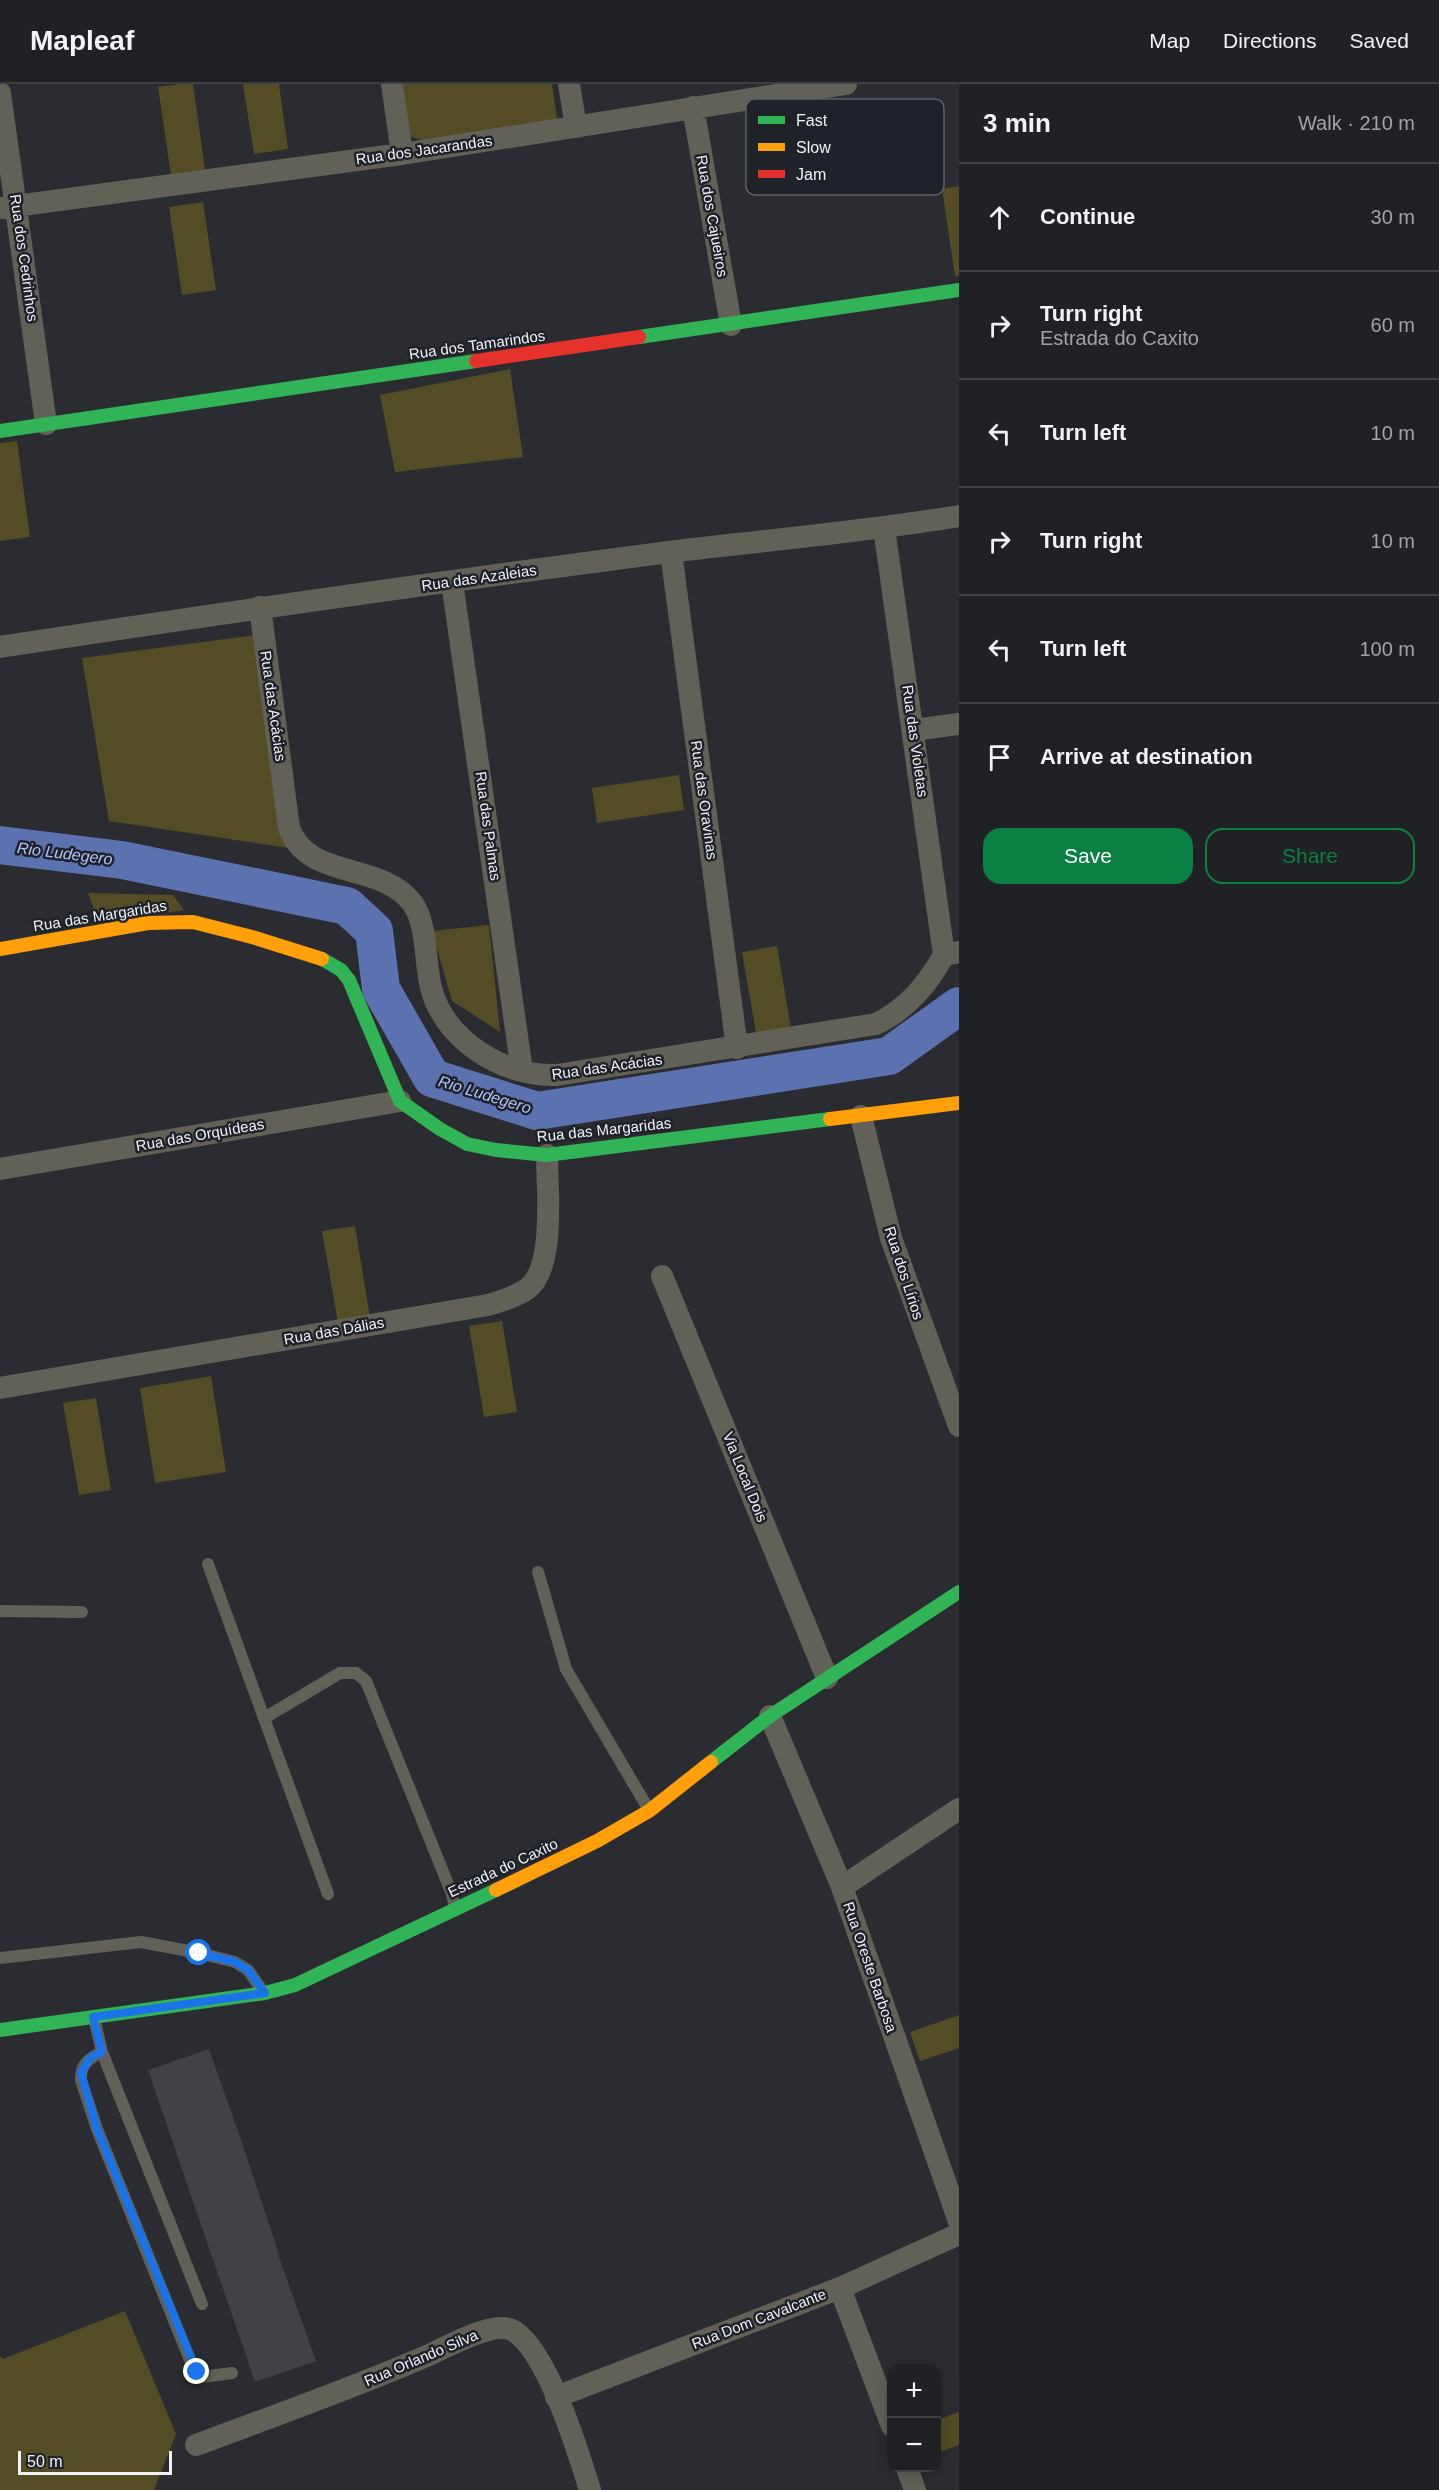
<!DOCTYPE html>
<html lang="en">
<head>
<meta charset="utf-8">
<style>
  :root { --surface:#202125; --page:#2d2e32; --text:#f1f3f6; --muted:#a2a3a7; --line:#3d3e42; --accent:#0b8043 }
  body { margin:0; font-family:Arial,sans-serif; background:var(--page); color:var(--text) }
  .controls { position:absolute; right:18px; bottom:18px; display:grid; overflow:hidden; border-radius:12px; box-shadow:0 3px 15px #0003 }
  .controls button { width:54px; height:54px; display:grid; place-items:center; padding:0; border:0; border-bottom:2px solid var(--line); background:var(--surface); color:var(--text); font:30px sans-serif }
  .scale { position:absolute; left:18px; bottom:15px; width:154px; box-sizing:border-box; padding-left:6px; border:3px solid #eff1f6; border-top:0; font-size:16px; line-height:21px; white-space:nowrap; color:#eff1f6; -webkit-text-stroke:4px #1f2229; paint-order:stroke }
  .stop { position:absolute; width:18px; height:18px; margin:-14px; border:4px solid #1a73e8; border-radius:50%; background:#fff }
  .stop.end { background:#1a73e8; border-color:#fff; box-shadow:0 2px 6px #0008 }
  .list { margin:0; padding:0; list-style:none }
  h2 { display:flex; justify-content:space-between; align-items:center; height:78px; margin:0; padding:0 24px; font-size:26px }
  h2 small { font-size:20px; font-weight:400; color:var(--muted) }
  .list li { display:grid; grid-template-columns:39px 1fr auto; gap:18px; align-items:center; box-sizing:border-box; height:108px; padding:0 24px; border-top:2px solid var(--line) }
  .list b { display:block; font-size:22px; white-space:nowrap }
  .list p { margin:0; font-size:20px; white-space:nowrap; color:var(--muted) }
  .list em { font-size:20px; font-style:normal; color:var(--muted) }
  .actions { display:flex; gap:12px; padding:18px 24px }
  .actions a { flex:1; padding:14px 0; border:2px solid var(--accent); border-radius:18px; text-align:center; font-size:21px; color:var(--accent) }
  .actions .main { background:var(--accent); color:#fff }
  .icon { flex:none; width:33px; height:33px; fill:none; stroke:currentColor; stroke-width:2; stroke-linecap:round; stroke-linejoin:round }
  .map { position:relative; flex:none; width:959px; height:2406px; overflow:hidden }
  header { display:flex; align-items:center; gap:36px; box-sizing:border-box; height:84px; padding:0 30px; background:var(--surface); border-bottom:2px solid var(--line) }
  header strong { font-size:28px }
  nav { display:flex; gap:33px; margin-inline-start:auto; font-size:21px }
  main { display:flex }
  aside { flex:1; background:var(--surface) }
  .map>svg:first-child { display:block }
  .green { fill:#534c25 }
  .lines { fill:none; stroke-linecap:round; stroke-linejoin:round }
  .river { stroke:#5c71b0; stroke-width:38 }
  .building { fill:#414246 }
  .lane { stroke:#626158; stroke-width:12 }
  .street { stroke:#626158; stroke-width:22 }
  .fast { stroke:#30b455; stroke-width:14 }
  .slow { stroke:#ff9f0a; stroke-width:14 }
  .jam { stroke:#e5322d; stroke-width:14 }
  .route { stroke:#1a73e8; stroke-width:8 }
  .labels { text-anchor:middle; stroke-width:5; stroke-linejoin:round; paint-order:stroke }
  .street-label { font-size:15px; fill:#eff1f6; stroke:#1f2229 }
  .water-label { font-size:16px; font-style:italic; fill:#afc3fd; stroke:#1f2229 }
  .key { fill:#1f2229; stroke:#5d6066; stroke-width:1.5 }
  .key-label { font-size:16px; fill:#eff1f6 }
</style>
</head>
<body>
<header>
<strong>Mapleaf</strong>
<nav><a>Map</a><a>Directions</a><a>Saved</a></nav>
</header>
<main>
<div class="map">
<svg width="959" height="2406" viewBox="0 0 959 2406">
  <rect width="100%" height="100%" fill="#2b2c31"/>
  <!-- green -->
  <path class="green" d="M180 0H193L205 86 171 91 158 3Z
    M243 0H279L288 65 254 70Z
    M401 0H552L558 41 427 58 410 52Z
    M959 102V192H955L942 105Z
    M203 118 216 206 182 211 169 123Z
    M510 285 523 373 395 388 380 311Z
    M17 357 30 453 0 457V359Z
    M256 551 289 764 109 737 82 574Z
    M679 691 684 726 597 739 592 704Z
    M88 809 173 811 184 826 99 840Z
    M489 841 500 948 452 917 432 847Z
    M777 862 791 944 756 949 742 868Z
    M355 1142 370 1233 338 1239 322 1147Z
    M502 1237 517 1328 484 1333 469 1242Z
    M211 1292 226 1388 155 1399 140 1304Z
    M96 1314 111 1406 79 1411 63 1319Z
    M959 1931V1964L920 1977 910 1948Z
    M125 2227 176 2350 154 2406H0V2272L3 2275Z
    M959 2328V2361L937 2369V2336Z"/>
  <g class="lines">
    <!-- river -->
    <path class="river" d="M0 761 122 776 347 822 374 847 381 905 432 994 537 1027 889 972 959 922"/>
  </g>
  <!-- building -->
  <path class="building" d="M209 1965 242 2059 278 2167 277 2168 316 2277 255 2298 148 1986Z"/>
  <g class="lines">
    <!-- lane -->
    <path class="lane" d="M208 1480 328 1810
      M538 1488 566 1585 649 1726
      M0 1527 82 1528
      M266 1633 340 1589H356L366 1597 452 1810 455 1824
      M0 1874 141 1858 199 1869 235 1878 248 1886 262 1906
      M94 1934 102 1968 202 2220
      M102 1968C89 1974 80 1981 81 1996L97 2045 192 2281 202 2293 232 2289"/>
    <!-- street -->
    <path class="street" d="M392 0 402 70
      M569 0 576 43
      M0 9 46 340
      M693 23 731 241
      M0 124 402 70 846 0
      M884 444 944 871
      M671 468 737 964
      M452 498 522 987
      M260 523 289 744C308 797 382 777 413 820 427 839 425 880 431 904 445 957 504 993 557 991L876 940C908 924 927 901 944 871L959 868
      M0 563C223 529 446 497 669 468 766 456 863 448 959 432
      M914 646 959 640
      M861 1032 891 1154 959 1342
      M0 1085 400 1017
      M662 1192 827 1594
      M0 1304 488 1221C502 1217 515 1213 527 1205 556 1184 547 1104 547 1071
      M770 1632 842 1803 959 2137
      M842 1803 959 1725
      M840 2204 892 2342
      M556 2313 840 2204 959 2150
      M196 2361C274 2332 353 2304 429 2271 449 2262 495 2235 514 2247 548 2269 578 2367 590 2406
      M907 2384 915 2406"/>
    <!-- fast -->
    <path class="fast" d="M639 253 959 206
      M0 347 476 277
      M322 875 341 886 349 896 400 1017 440 1045 467 1060 496 1066 547 1071 830 1035
      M711 1678 770 1632 959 1508
      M0 1946 265 1909 295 1901 496 1806"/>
    <!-- slow -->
    <path class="slow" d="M0 865 148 839 193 838 252 853 322 875
      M830 1035 959 1019
      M496 1806 597 1757 649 1727 711 1678"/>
    <!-- jam -->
    <path class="jam" d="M476 277 639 253"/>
  </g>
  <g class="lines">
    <!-- route -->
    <path class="route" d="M197 2288 97 2045 81 1989 90 1974 102 1968 93 1933 265 1909 248 1886 235 1878 199 1869"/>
  </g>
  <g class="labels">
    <!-- street labels -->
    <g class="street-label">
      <text transform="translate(424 66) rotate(-8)" y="5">Rua dos Jacarandas</text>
      <text transform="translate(712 132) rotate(80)" y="5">Rua dos Cajueiros</text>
      <text transform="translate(24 174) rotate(82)" y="5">Rua dos Cedrinhos</text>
      <text transform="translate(477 261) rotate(-8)" y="5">Rua dos Tamarindos</text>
      <text transform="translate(479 494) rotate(-8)" y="5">Rua das Azaleias</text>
      <text transform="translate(273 622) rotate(82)" y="5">Rua das Acácias</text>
      <text transform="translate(915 657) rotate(82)" y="5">Rua das Violetas</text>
      <text transform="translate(704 716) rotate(82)" y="5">Rua das Oravinas</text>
      <text transform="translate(488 742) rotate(82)" y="5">Rua das Palmas</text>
      <text transform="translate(100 832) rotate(-9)" y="5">Rua das Margaridas</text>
      <text transform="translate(607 983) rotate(-8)" y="5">Rua das Acácias</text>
      <text transform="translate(604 1046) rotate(-6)" y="5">Rua das Margaridas</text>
      <text transform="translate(200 1051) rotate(-10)" y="5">Rua das Orquídeas</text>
      <text transform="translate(904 1189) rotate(72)" y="5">Rua dos Lírios</text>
      <text transform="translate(334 1247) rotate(-10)" y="5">Rua das Dálias</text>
      <text transform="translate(745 1393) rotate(68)" y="5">Via Local Dois</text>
      <text transform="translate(503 1784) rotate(-25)" y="5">Estrada do Caxito</text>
      <text transform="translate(870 1883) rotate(71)" y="5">Rua Oreste Barbosa</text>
      <text transform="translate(759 2235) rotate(-21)" y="5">Rua Dom Cavalcante</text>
      <text transform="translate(421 2274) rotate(-23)" y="5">Rua Orlando Silva</text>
    </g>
    <!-- water labels -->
    <g class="water-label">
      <text transform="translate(65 769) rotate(7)" y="6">Rio Ludegero</text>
      <text transform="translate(485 1010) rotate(17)" y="6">Rio Ludegero</text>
    </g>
  </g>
  <!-- legend -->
  <rect x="746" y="15" width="198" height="96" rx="9" class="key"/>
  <rect x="758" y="32" width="27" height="8" fill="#30b455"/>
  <rect x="758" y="59" width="27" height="8" fill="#ff9f0a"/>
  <rect x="758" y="86" width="27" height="8" fill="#e5322d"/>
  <g class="key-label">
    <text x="796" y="42">Fast</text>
    <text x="796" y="69">Slow</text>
    <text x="796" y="96">Jam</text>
  </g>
</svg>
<div class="controls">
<button>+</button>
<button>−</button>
</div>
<div class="scale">50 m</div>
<div class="stop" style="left:199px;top:1869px"></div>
<div class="stop end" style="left:197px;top:2288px"></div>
</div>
<aside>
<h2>3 min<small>Walk · 210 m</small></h2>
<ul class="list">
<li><svg class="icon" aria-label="ahead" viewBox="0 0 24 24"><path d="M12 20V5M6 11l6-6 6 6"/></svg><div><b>Continue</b></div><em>30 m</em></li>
<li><svg class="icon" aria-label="right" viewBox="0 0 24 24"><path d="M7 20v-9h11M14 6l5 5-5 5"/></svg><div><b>Turn right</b><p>Estrada do Caxito</p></div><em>60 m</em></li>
<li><svg class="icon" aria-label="left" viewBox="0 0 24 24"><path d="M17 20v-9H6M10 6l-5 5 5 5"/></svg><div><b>Turn left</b></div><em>10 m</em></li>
<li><svg class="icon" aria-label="right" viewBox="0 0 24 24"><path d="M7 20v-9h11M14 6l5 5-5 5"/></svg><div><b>Turn right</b></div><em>10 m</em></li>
<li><svg class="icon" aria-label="left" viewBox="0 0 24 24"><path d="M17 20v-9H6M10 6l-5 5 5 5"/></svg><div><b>Turn left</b></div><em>100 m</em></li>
<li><svg class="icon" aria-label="arrive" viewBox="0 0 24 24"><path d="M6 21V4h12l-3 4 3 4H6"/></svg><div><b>Arrive at destination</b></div></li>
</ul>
<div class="actions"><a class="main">Save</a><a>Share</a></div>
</aside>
</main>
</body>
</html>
